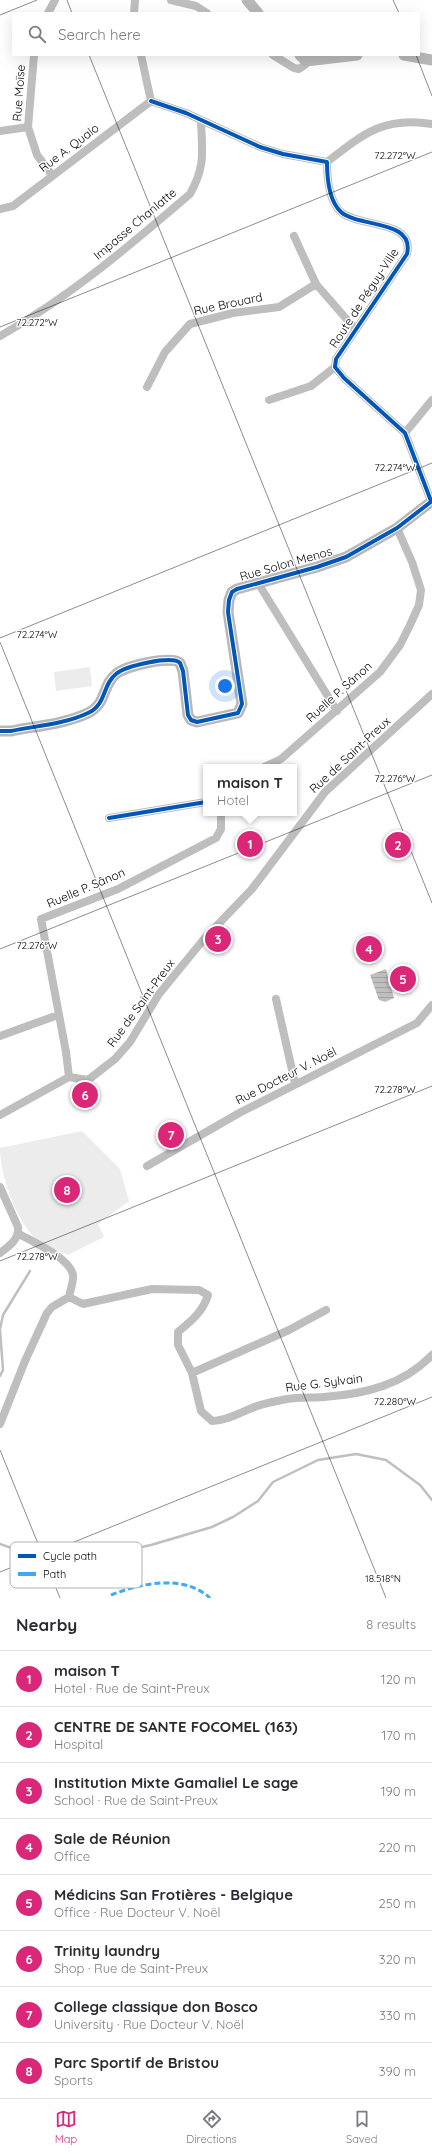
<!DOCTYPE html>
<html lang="en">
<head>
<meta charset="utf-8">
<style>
  :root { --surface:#fff; --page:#f7f7f7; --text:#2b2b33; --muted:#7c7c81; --line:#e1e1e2; --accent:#db2777 }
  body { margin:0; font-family:Quicksand,sans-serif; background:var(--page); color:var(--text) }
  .you { position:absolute; left:225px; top:686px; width:14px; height:14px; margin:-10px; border:3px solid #fff; border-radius:50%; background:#1a73e8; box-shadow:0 0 0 6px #1a73e833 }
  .badge { display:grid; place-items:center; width:26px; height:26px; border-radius:50%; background:var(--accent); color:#fff; font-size:13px; font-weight:700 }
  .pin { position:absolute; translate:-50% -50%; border:2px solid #fff; box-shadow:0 1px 4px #0006 }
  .popup { position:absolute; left:203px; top:764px; width:94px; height:52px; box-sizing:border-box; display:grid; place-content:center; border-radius:0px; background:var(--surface); filter:drop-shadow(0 1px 3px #0005); font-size:13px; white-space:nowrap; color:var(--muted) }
  .popup b { font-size:15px; color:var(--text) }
  .popup::after { content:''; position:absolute; left:50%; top:100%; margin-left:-8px; border:8px solid transparent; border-top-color:var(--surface) }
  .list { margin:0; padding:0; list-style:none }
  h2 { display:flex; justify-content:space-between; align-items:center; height:52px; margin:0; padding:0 16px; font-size:17px }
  h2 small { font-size:13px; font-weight:400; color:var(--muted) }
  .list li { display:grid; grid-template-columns:26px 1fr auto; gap:12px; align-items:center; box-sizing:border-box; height:56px; padding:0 16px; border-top:1px solid var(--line) }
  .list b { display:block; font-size:15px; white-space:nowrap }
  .list p { margin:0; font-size:13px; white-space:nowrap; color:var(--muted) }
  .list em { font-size:13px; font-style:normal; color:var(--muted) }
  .icon { flex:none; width:22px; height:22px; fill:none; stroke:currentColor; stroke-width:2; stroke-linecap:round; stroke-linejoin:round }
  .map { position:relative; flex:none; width:432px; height:1598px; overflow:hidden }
  .search { position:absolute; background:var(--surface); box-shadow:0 4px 16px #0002; left:12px; right:12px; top:12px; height:44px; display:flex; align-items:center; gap:10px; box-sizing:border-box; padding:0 14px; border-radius:0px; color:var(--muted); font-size:15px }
  .sheet { height:500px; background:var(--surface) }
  nav { display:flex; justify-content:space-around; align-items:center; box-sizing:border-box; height:56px; border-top:1px solid var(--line); background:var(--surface); font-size:11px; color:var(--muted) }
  nav a { display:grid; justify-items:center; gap:2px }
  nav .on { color:var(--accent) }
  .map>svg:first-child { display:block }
  .pitch { fill:#ececec }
  .water { fill:url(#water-rules) }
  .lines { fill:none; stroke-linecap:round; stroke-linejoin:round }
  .stream { stroke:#bfbfbf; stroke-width:2.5 }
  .street { stroke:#bebebe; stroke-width:8 }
  .secondary { stroke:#b8b8b8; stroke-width:11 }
  .quiet { stroke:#3fa9f5; stroke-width:3; stroke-dasharray:6 3; stroke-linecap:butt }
  .cycleway-casing { stroke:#fff; stroke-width:6 }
  .cycleway { stroke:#0057b8; stroke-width:4 }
  .ticks { fill:none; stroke:#000; stroke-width:1; stroke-opacity:0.45 }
  .labels { text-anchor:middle; stroke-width:3; stroke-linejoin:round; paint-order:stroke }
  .street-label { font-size:12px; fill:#000; stroke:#fff }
  .key { fill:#fff; stroke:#b2b2b2; stroke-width:1 }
  .key-label { font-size:11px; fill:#000 }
  .ticks-label { font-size:10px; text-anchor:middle; fill:#000; stroke:#fff; stroke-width:3; stroke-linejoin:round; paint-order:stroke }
</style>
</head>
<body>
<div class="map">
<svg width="432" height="1598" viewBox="0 0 432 1598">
  <defs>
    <pattern id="water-rules" width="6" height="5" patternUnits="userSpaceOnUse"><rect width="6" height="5" fill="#bfbfbf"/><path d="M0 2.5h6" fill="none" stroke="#a2a2a2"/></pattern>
  </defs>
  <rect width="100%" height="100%" fill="#fff"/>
  <!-- pitch -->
  <path class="pitch" d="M90 667 92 686 56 691 54 672Z
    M82 1131 120 1169 129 1201 98 1224 104 1237 68 1255C57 1250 42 1245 33 1236 15 1216 0 1175 0 1148Z"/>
  <!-- water -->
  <path class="water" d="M386 969 394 998 385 1002 379 1000 370 975Z"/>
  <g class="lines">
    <!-- stream -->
    <path class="stream" d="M0 1376 3 1370 0 1329 3 1315 30 1271
      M0 1544 59 1565 151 1545 212 1527 233 1517 258 1501 273 1482 318 1460 356 1454 386 1460 420 1485 432 1500"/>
    <!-- street -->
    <path class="street" d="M171 0 196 6 207 13
      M48 13 55 0
      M134 13 135 0
      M34 55 28 127 37 155 52 175
      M141 55 151 101
      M273 55 294 68 299 69 305 65 306 61
      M151 101 186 113 260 147 283 154 327 162C327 177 329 201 341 212 359 228 415 219 407 254L336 359 335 367 344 378 405 433 431 501
      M0 131 28 127
      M327 162C363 134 384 116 432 124
      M0 209 13 206 151 101
      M294 236 316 284 356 330
      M0 336C70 297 129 246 190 194 206 165 202 152 201 120
      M147 387 165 352 190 324 233 313 279 307 316 284
      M269 400 311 386 335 367
      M405 433 432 400
      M258 583 337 711
      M264 767 281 759 380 672 400 645 410 625 419 605 421 590 412 562 397 528
      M109 818 206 802
      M276 999 295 1083
      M0 1036 58 1015
      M69 1077 88 1080 115 1059 130 1042 159 994 204 939 252 889 325 792 432 694
      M69 1077 66 1052 41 919 118 889 216 838 221 829V813
      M0 1115 69 1077
      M147 1166 241 1112 417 1023 432 1005
      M0 1187 18 1227C19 1240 9 1246 0 1253
      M19 1234C33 1242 70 1258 73 1275 74 1281 70 1291 69 1297
      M69 1297 83 1304 152 1289 199 1290 208 1295C203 1312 190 1322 178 1332V1345L192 1373 201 1411 212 1421C226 1421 239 1413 252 1408 261 1404 272 1402 282 1400 295 1397 310 1398 324 1397 365 1394 403 1385 432 1355
      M192 1373 289 1330 326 1310
      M0 1424 25 1361 47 1313 52 1307 69 1297"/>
    <!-- secondary -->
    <path class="secondary" d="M247 0 258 13
      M300 55 306 61 357 55
      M404 55 432 60
      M0 731H11C36 726 65 724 88 713 107 704 102 685 116 674 125 666 172 655 180 663L183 671 188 715 191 720 197 722 238 713 242 704 228 612 229 600 232 592 237 589 317 567 346 557 397 528 432 501"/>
    <!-- quiet -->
    <path class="quiet" d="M111 1595C141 1583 184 1574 210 1598"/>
    <defs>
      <path id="cycleway" d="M151 101 186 113 260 147 283 154 327 162C327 177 329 201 341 212 359 228 415 219 407 254L336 359 335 367 344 378 405 433 431 501
        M0 731H11C36 726 65 724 88 713 107 704 102 685 116 674 125 666 172 655 180 663L183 671 188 715 191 720 197 722 238 713 242 704 228 612 229 600 232 592 237 589 317 567 346 557 397 528 432 501
        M109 818 206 802"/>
    </defs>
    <!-- cycleway casing -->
    <use href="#cycleway" class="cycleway-casing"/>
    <!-- cycleway -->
    <use href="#cycleway" class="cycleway"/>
  </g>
  <!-- ticks -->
  <path class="ticks" d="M67 0 72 13M393 0 399 13M0 15 37 0M89 55 432 903M416 55 432 96M0 327 432 152M0 638 432 463M0 642 386 1598M0 949 432 775M0 1261 432 1086M0 1450 60 1598M0 1572 432 1397"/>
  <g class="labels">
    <!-- street labels -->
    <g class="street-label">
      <text transform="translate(19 93) rotate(-86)" y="4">Rue Moïse</text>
      <text transform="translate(69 148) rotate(-37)" y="4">Rue A. Qualo</text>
      <text transform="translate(135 224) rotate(-40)" y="4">Impasse Chanlatte</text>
      <text transform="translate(364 298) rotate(-57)" y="4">Route de Péguy-Ville</text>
      <text transform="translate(228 304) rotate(-12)" y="4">Rue Brouard</text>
      <text transform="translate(286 564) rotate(-16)" y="4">Rue Solon Menos</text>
      <text transform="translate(339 692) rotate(-42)" y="4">Ruelle P. Sânon</text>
      <text transform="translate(350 755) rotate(-43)" y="4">Rue de Saint-Preux</text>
      <text transform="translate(86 888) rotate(-23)" y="4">Ruelle P. Sânon</text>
      <text transform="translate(141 1003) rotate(-54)" y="4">Rue de Saint-Preux</text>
      <text transform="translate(286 1076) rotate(-27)" y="4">Rue Docteur V. Noël</text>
      <text transform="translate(324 1383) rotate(-7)" y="4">Rue G. Sylvain</text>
    </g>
  </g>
  <!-- legend -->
  <rect x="10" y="1542" width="132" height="46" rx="6" class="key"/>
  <rect x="18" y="1554" width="18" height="4" fill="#0057b8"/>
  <rect x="18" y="1572" width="18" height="4" fill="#3fa9f5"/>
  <g class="key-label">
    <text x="43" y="1560">Cycle path</text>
    <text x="43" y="1578">Path</text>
  </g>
  <g class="ticks-label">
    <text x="395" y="159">72.272°W</text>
    <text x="37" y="326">72.272°W</text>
    <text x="395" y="471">72.274°W</text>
    <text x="37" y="638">72.274°W</text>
    <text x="395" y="782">72.276°W</text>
    <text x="37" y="949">72.276°W</text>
    <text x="395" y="1093">72.278°W</text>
    <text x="37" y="1260">72.278°W</text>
    <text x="395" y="1405">72.280°W</text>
    <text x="383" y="1582">18.518°N</text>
  </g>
</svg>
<div class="you"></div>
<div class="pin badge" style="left:250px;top:844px">1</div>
<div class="popup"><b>maison T</b>Hotel</div>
<div class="pin badge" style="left:398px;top:845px">2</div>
<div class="pin badge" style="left:218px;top:939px">3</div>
<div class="pin badge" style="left:369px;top:949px">4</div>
<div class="pin badge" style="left:403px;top:979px">5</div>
<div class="pin badge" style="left:85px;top:1095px">6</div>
<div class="pin badge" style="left:171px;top:1135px">7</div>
<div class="pin badge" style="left:67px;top:1190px">8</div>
<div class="search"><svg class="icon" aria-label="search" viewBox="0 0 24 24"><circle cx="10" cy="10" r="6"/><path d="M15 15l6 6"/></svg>Search here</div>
</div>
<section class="sheet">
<h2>Nearby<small>8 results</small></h2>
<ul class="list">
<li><span class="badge">1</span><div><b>maison T</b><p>Hotel · Rue de Saint-Preux</p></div><em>120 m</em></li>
<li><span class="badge">2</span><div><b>CENTRE DE SANTE FOCOMEL (163)</b><p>Hospital</p></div><em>170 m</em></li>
<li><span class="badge">3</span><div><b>Institution Mixte Gamaliel Le sage</b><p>School · Rue de Saint-Preux</p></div><em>190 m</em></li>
<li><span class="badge">4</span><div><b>Sale de Réunion</b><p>Office</p></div><em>220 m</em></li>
<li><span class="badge">5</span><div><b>Médicins San Frotières - Belgique</b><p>Office · Rue Docteur V. Noël</p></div><em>250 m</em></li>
<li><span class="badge">6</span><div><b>Trinity laundry</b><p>Shop · Rue de Saint-Preux</p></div><em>320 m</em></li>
<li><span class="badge">7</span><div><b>College classique don Bosco</b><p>University · Rue Docteur V. Noël</p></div><em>330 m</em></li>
<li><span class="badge">8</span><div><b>Parc Sportif de Bristou</b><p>Sports</p></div><em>390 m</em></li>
</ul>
</section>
<nav>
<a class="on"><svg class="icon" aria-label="map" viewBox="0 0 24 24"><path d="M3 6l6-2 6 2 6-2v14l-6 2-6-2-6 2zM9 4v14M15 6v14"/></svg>Map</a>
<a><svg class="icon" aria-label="directions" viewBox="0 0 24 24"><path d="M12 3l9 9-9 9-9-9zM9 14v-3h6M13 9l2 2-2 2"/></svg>Directions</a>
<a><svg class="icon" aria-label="saved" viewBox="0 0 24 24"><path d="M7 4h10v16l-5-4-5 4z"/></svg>Saved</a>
</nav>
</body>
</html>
